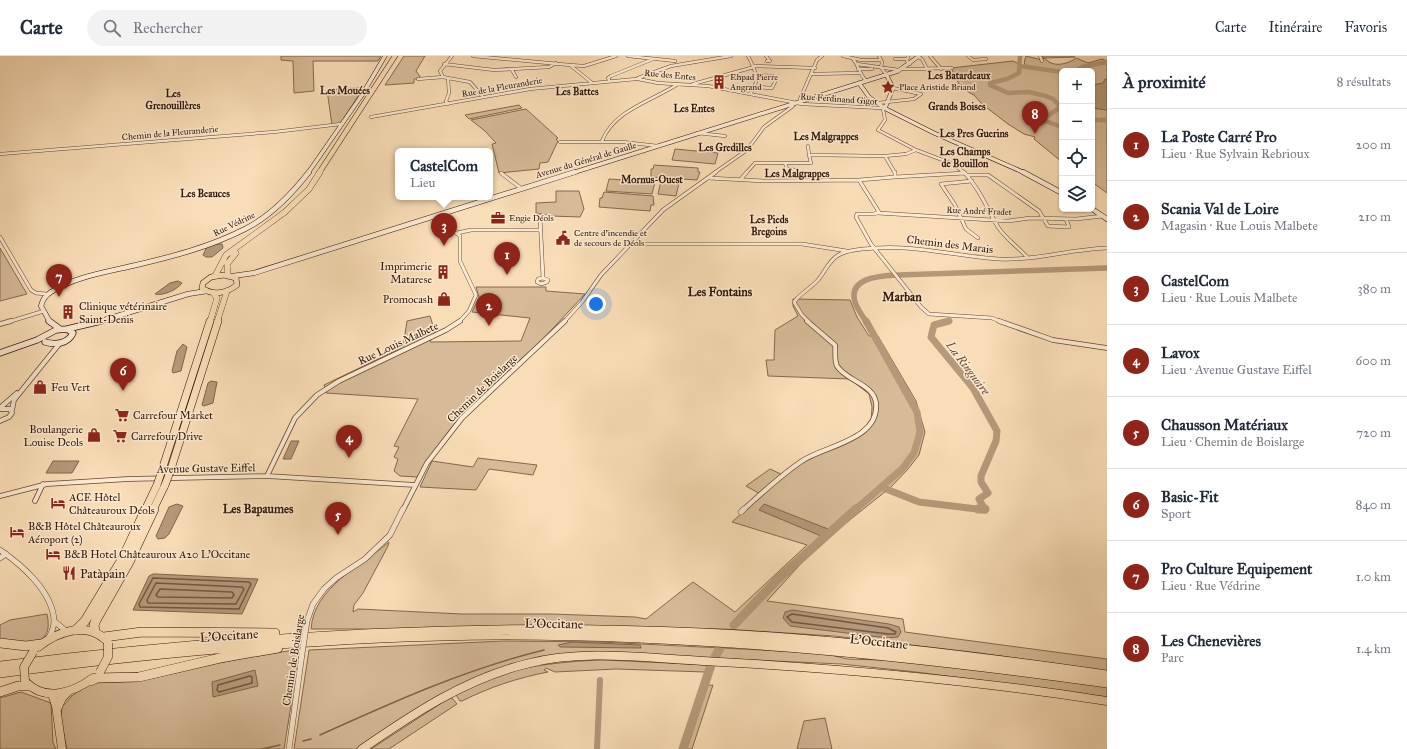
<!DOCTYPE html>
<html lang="fr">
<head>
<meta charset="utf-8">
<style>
  :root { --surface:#fff; --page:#f2f2f3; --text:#1f2937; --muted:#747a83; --line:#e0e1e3; --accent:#8f2418 }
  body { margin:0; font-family:"IM FELL Great Primer",serif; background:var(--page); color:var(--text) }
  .controls { position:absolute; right:12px; top:12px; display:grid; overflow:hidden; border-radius:6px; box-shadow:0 1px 3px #0004 }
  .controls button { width:36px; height:36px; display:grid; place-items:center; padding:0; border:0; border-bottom:1px solid var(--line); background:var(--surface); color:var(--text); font:20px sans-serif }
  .you { position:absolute; left:596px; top:248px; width:14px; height:14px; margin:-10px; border:3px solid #fff; border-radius:50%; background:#1a73e8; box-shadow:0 0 0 6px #1a73e833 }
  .badge { display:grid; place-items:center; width:26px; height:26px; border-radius:50%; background:var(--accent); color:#fff; font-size:13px; font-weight:700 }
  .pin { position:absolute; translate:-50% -33px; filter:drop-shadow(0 1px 2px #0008) }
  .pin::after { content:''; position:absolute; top:21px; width:14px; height:12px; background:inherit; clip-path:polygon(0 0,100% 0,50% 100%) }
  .popup { position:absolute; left:395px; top:92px; width:98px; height:52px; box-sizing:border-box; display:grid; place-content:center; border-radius:6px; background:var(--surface); filter:drop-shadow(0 1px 3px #0005); font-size:13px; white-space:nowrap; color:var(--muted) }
  .popup b { font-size:15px; color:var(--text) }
  .popup::after { content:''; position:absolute; left:50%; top:100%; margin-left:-8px; border:8px solid transparent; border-top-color:var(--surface) }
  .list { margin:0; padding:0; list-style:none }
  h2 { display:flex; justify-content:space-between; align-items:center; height:52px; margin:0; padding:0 16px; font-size:17px }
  h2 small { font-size:13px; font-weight:400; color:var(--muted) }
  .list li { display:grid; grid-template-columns:26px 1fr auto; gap:12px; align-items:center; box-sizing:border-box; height:72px; padding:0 16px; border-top:1px solid var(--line) }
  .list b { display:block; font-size:15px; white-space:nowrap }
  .list p { margin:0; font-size:13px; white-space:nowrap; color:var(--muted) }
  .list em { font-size:13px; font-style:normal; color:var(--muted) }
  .icon { flex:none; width:22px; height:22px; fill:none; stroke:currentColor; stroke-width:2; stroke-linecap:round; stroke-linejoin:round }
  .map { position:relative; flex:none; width:1107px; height:693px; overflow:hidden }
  header { display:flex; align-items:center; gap:24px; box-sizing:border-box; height:56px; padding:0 20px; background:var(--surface); border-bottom:1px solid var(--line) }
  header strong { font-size:19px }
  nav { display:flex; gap:22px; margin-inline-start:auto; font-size:14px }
  .search { width:280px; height:36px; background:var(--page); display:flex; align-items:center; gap:10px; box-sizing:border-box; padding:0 14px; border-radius:22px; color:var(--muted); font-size:15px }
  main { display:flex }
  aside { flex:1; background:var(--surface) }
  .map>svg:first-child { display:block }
  .green { fill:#d7bb98; stroke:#84684e }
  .water { fill:#b5997a; stroke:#80644b }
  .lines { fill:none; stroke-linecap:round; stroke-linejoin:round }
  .shore { stroke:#735740; stroke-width:1.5 }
  .stream { stroke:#80644b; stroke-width:1.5 }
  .canal { stroke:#b5997a; stroke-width:6 }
  .river-far3 { stroke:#b5997a; stroke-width:4.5 }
  .river-far2 { stroke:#b5997a; stroke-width:5.5 }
  .river-far1 { stroke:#b5997a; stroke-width:7 }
  .river { stroke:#b5997a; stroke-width:9 }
  .street-far3-casing { stroke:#634731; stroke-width:3.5 }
  .street-far2-casing { stroke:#634731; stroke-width:4 }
  .street-far1-casing { stroke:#634731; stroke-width:5.5 }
  .street-casing { stroke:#634731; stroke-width:6 }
  .secondary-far2-casing { stroke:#311505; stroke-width:4.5 }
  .secondary-far1-casing { stroke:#311505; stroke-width:5.5 }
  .secondary-casing { stroke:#311505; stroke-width:7 }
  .primary-far1-casing { stroke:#311505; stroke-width:6 }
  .primary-casing { stroke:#311505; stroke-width:9 }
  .highway-far3-casing { stroke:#311505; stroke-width:5.5 }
  .highway-far2-casing { stroke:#311505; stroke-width:6 }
  .highway-far1-casing { stroke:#311505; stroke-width:8 }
  .highway-casing { stroke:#311505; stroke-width:10 }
  .street-far3 { stroke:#fbe9d0; stroke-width:2.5 }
  .street-far2 { stroke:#fbe9d0; stroke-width:3 }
  .street-far1 { stroke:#fbe9d0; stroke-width:4 }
  .street { stroke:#fbe9d0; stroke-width:5 }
  .secondary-far2 { stroke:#fbe9d0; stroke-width:3.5 }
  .secondary-far1 { stroke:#fbe9d0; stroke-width:4.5 }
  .secondary { stroke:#fbe9d0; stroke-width:5.5 }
  .primary-far1 { stroke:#f9ddb6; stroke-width:5 }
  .primary { stroke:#f9ddb6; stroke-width:8 }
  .highway-far3 { stroke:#f9ddb6; stroke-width:4.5 }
  .highway-far2 { stroke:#f9ddb6; stroke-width:5.5 }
  .highway-far1 { stroke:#f9ddb6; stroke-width:7 }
  .highway { stroke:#f9ddb6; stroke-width:9 }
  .street-bridge-casing { stroke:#634731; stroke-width:6; stroke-linecap:butt }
  .primary-bridge-casing { stroke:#311505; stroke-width:9; stroke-linecap:butt }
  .highway-bridge-casing { stroke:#311505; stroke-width:8; stroke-linecap:butt }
  .street-bridge { stroke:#fbe9d0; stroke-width:5 }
  .primary-bridge { stroke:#f9ddb6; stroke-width:8 }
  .highway-bridge { stroke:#f9ddb6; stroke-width:7 }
  .labels { text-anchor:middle; stroke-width:3; stroke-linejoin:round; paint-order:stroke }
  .far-street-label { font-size:9px; fill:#311505; stroke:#fbe9d0 }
  .far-poi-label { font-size:9px; fill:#311505; stroke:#fbe9d0; text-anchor:start }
  .far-neighbourhood-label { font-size:10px; font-weight:bold; fill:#311505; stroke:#fbe9d0 }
  .street-label { font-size:11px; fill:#311505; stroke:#fbe9d0 }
  .poi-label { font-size:11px; fill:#311505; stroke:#fbe9d0; text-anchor:start }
  .neighbourhood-label { font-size:12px; font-weight:bold; fill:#311505; stroke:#fbe9d0 }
  .water-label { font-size:12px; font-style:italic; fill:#664a34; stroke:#fbe9d0 }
  .near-poi-label { font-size:13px; fill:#311505; stroke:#fbe9d0; text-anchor:start }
  .near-street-label { font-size:13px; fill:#311505; stroke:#fbe9d0 }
</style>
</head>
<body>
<header>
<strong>Carte</strong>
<div class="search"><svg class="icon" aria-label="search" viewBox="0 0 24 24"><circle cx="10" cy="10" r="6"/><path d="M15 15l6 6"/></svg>Rechercher</div>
<nav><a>Carte</a><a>Itinéraire</a><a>Favoris</a></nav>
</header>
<main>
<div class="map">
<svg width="1107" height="693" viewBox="0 0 1107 693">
  <rect width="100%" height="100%" fill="#f9ddb6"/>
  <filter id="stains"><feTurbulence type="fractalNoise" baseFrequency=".005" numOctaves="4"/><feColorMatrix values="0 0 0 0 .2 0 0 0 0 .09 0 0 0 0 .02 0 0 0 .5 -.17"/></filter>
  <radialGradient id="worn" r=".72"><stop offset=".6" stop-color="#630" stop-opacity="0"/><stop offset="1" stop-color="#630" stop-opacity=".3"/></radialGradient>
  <!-- green -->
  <path class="green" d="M281 0H381L378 5H313L314 35 294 37 293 5 281 4Z
    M404 0H425L416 15 421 22 414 23V27L385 29Z
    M1026 0 1042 4 1044 2 1041 0H1073L1075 1 1044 2C1046 3 1047 5 1049 6 1057 11 1070 7 1076 2L1088 7 1102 3 1107 5 1082 10 1073 15H1055L1027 10 1024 7Z
    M1013 5 1025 11 1062 17V106L1034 83 1035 81 1024 78 1008 68 982 48 974 39 961 32 951 12Z
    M1107 7V137L1092 126V15H1079L1089 10Z
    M364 31 340 68 332 69 327 34Z
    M519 49 522 52 469 63 465 59Z
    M526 53 558 82 556 83 558 85 548 106 540 107 539 113 499 117 492 88 496 87 485 75 471 64Z
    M675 93 718 97 715 108 672 104Z
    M654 109 698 112V116H700L697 124 651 121V113H653Z
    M609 123 655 126 652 138 606 135Z
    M661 125 679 127 676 140 658 138Z
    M556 135H579L584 153 580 161 551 160 536 157V147L556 146Z
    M604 136 653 140 654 149H651L650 155 599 151 600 142H602Z
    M0 192 27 238 0 245Z
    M476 231H546V235L585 238 541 285 475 345 448 376 417 421 400 420 394 415 398 403 394 401 399 391 394 390 418 343 326 337 324 329 403 291 407 265 430 260 435 276 430 286 521 285 530 262 472 256 479 241Z
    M793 243 850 244 857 261 869 280H878L916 345 925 376 919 399 908 413 891 431 816 491 767 545 903 563 905 576 1107 603V615L980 597 834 580 724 573H311C314 531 360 511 389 486L388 490 363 537 354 549 353 556 358 553 462 558H552L635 561 646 563 693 526 735 556 807 489 732 466 762 439 746 430 770 413 783 419 802 403 845 388 871 367 872 351 869 338 850 323 768 320 766 304H774L775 274 798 260 793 250Z
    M478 402 537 409 533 419 489 413 476 434 420 431 432 405 473 411Z
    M47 558C55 594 24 586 0 585V569L10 564Z
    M504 585 601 586 821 597 848 603 911 605 1107 631V641L916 616 841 608 599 597 491 616 456 630 356 693H294L309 594Z
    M300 593 284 693H67L61 664 62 651 74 638 93 627 136 625 158 621 233 604Z
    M605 604 708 609 705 616 616 613 555 616 546 612 544 614 548 616C517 622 490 631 462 645H460L456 639C493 612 560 605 605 604Z
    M713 629 692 693H680L701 630Z
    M21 636 51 647 53 687 56 693H0V642Z
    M449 642H452L457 648 389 693H371Z
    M825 662 832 693H797L804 665Z"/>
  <!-- water -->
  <path class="water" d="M1105 23H1107V54L1092 52V29L1103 27Z
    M216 188H222L223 192 212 201H206L203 199 207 191Z
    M178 225 182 227C177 234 163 240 155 238L170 227Z
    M183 288 187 291 181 315 173 317 172 315 177 295Z
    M211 325 217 326 213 347 204 350 202 349 208 327Z
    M291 385H299L291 403H283Z
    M53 405H79L72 417H46Z
    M177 448 183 450 169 478 165 482 158 483 156 480 169 451Z
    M764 448 828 473 821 480 759 454Z
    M153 518H156L258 523 242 558 133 554 149 520Z
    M792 554 889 568 899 571 901 576 898 581 887 582 790 570 783 562 785 556Z
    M572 586 640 589 641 592 560 591 558 589Z
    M255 614 258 630 213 641 212 626Z"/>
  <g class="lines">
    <!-- shore -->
    <path class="shore" d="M153 522 249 526 251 528 239 553 140 551 139 548Z
      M156 527 242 531 244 533 236 548 148 547 147 544Z
      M160 533 232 536 234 539 232 542 158 541 156 539Z
      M792 558 888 572 896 576 895 578H888L792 566 787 561Z
      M250 620 252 621V627L219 636 217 634 218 629Z"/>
    <!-- stream -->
    <path class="stream" d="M320 679C393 646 466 613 544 594
      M303 685 311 683
      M262 693 280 689"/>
    <!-- canal -->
    <path class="canal" d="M597 693 600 624"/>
    <!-- river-far3 -->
    <path class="river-far3" d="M1020 0 1019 17 1007 23 990 27V29L1008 37 1029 36 1046 40 1053 43 1061 51 1047 60 1045 65 1062 71
      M1020 10 1062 16
      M1076 15 1082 11 1107 6
      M1092 64H1107"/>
    <!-- river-far2 -->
    <path class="river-far2" d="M898 219 1107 212
      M866 266C863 260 857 253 855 246 848 222 879 220 895 219
      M946 266 949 265"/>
    <!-- river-far1 -->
    <path class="river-far1" d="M881 431 919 446 985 454 979 443 988 437 981 426V420L996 385 997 375 973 332 931 281 934 269 949 265
      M855 454 902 413 914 397 920 376 917 356 866 265"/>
    <!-- river -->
    <path class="river" d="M978 453H985
      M734 569 777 524 856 453
      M714 603 721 590
      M683 693 711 609"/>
    <defs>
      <path id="street-far3" d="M473 0 570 9 591 26
        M628 0 675 5
        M748 0C755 13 761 25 750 38
        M766 0 770 5H767
        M843 0 861 4H881
        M879 0 882 6 881 12 886 18
        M908 0 907 5 910 8
        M930 0 941 13
        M968 0 973 4 986 3
        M1040 0 1042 5
        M918 1 922 3 927 13
        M853 3C859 10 859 17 866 25
        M895 3H907
        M444 8 494 14 549 11 556 7
        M857 8 899 14
        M570 9 584 10 616 0
        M753 10 815 12
        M858 13H872
        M901 13 952 12
        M512 14 516 21
        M811 18 859 17
        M448 22 470 26 483 41
        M638 22 671 10 731 0
        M418 23 443 21
        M638 23 658 27 708 30 802 48 881 52
        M609 24 608 22 611 20 653 3
        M693 28 754 11
        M756 31 772 32 775 26 773 20 757 19
        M803 44 800 43 817 4 822 0
        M878 47 914 43 921 38 893 32
        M448 48 446 45 449 37 448 22 443 21 440 15 452 0
        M883 53 885 64 878 74 916 94 953 108 965 117
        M371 61 530 33 636 23
        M697 77 725 80
        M602 85C614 54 652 45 678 28
        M560 86H623L658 90
        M808 90 809 99
        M0 98 274 76 341 68
        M785 107 787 113 797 114
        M714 117 747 94 764 71 793 50 791 48
        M746 117 755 107H811L809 99 884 100
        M895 117 885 100 906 98 916 94
        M959 117H965"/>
      <path id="street-far2" d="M895 116V121L859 124 879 156 874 158H857L856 161 871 188 921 251 929 258 992 262 1002 266
        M964 116C979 132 987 152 998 171 1005 182 1019 192 1028 202
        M501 117 522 133
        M967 119H988L1039 155 1048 170 1069 171 1066 163
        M895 121 965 117
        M709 122 764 125 859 124
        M740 124 747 116
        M972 125 941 128 955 149 966 173 978 182
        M878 157 1008 165 1030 162 1076 163 1103 160
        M434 160 460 180V205L476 239 469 255 459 266
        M540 160 543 222
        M457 177 471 174H540
        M0 181 31 234 36 237 46 238
        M633 188H802L847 195
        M543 222 548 224 547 226 541 228 537 226 538 223Z
        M8 266 44 255
        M564 266 582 246 601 219 663 154 716 116
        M809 266 802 259 794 246C801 237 811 232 818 224 825 216 828 206 837 200 844 195 854 194 863 193 912 187 951 200 999 203 1033 205 1071 193 1107 192"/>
      <path id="street-far1" d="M999 265 1053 284 1107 292
        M0 268 11 265
        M0 352 17 337
        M12 354 14 344 60 287
        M0 365 9 361 12 357 10 353H1
        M267 420 295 362 317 339 339 325 446 274 460 265
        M0 440 47 428 128 423 267 420 415 429
        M35 445 43 428
        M403 454 427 407 462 362 565 265
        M743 454C762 437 781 419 802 405 824 390 880 384 876 347 874 328 846 325 837 310 834 304 836 296 835 289L807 265"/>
      <path id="street" d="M741 456 744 453
        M0 494C22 509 53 536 54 565 54 571 51 578 48 583
        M0 502 6 498
        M54 565 66 575
        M307 565 313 548 324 533 336 522 365 503 390 479 403 453
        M289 693 302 598"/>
      <path id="secondary-far2" d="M859 27 869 41 883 51
        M885 52 893 32 886 18
        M886 53 934 77 1025 117
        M308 117 362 39 385 0
        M572 117 898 15 919 0"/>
      <path id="secondary-far1" d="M1023 116 1062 137
        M1092 153 1107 163
        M233 220 254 217 575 116
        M50 266 41 250C43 243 45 240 51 236 74 221 106 216 132 210 171 201 210 191 245 173 271 160 291 139 309 116
        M98 266 188 238 207 235"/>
      <path id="secondary" d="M49 265 60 273
        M67 273 101 265
        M0 297 37 284 56 274 67 273 73 277C68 288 55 289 45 286"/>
      <path id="primary-far1" d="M224 219 236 222 237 229C227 237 213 240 202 232L203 227 211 221Z"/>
      <path id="primary" d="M38 591C57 576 86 565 106 584
        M27 627C46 646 74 636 93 622
        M52 638 56 650 62 693
        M57 653 62 642 68 636
        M362 693C413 658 465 623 526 608 582 593 645 602 703 605 838 612 973 624 1107 645"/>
      <path id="highway-far3" d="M319 117 395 0"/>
      <path id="highway-far2" d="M228 219 227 208 236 197
        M215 220 226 199 285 156 309 133 320 116
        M210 266 217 242 213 237
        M217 266 227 235"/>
      <path id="highway-far1" d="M170 416 218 265
        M161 417 210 265
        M145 454 157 429
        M153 454 165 429"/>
      <path id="highway" d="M76 574 85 565 123 502 146 453
        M95 576 94 569 96 564 129 506 154 453
        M104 581 142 576 275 577
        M0 587 26 590 41 588
        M0 610C233 581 467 566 702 577 837 583 973 600 1107 619
        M0 617C166 595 333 580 501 579 704 579 906 599 1107 627
        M90 625 97 622 139 621 220 602 278 592
        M0 636 18 630H29"/>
    </defs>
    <!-- street-far3 casing -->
    <use href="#street-far3" class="street-far3-casing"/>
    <!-- street-far2 casing -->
    <use href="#street-far2" class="street-far2-casing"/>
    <!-- street-far1 casing -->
    <use href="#street-far1" class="street-far1-casing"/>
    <!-- street casing -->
    <use href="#street" class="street-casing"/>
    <!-- secondary-far2 casing -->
    <use href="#secondary-far2" class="secondary-far2-casing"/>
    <!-- secondary-far1 casing -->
    <use href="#secondary-far1" class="secondary-far1-casing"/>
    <!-- secondary casing -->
    <use href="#secondary" class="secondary-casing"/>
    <!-- primary-far1 casing -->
    <use href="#primary-far1" class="primary-far1-casing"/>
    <!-- primary casing -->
    <use href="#primary" class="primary-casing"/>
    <!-- highway-far3 casing -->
    <use href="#highway-far3" class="highway-far3-casing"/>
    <!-- highway-far2 casing -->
    <use href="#highway-far2" class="highway-far2-casing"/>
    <!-- highway-far1 casing -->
    <use href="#highway-far1" class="highway-far1-casing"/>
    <!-- highway casing -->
    <use href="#highway" class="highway-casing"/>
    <!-- street-far3 -->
    <use href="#street-far3" class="street-far3"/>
    <!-- street-far2 -->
    <use href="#street-far2" class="street-far2"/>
    <!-- street-far1 -->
    <use href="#street-far1" class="street-far1"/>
    <!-- street -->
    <use href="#street" class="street"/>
    <!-- secondary-far2 -->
    <use href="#secondary-far2" class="secondary-far2"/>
    <!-- secondary-far1 -->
    <use href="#secondary-far1" class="secondary-far1"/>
    <!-- secondary -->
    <use href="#secondary" class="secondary"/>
    <!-- primary-far1 -->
    <use href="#primary-far1" class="primary-far1"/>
    <!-- primary -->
    <use href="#primary" class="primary"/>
    <!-- highway-far3 -->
    <use href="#highway-far3" class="highway-far3"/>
    <!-- highway-far2 -->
    <use href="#highway-far2" class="highway-far2"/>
    <!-- highway-far1 -->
    <use href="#highway-far1" class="highway-far1"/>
    <!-- highway -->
    <use href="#highway" class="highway"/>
    <defs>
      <path id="street-bridge" d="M302 598 307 565"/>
      <path id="primary-bridge" d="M100 616 108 601V587
        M25 625 24 611 33 596"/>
      <path id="highway-bridge" d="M157 429 161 417
        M165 429 170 416"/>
    </defs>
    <!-- street-bridge casing -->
    <use href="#street-bridge" class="street-bridge-casing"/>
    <!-- primary-bridge casing -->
    <use href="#primary-bridge" class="primary-bridge-casing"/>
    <!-- highway-bridge casing -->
    <use href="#highway-bridge" class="highway-bridge-casing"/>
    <!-- street-bridge -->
    <use href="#street-bridge" class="street-bridge"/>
    <!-- primary-bridge -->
    <use href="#primary-bridge" class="primary-bridge"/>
    <!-- highway-bridge -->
    <use href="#highway-bridge" class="highway-bridge"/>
  </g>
  <!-- icons -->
  <defs>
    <symbol id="building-bare" viewBox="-9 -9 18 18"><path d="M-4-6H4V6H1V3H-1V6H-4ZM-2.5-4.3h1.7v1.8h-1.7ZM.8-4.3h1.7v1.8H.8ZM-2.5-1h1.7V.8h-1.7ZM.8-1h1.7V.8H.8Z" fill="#8f2418" stroke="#fbe9d0" stroke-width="2.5" paint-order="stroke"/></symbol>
    <symbol id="sight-bare" viewBox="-9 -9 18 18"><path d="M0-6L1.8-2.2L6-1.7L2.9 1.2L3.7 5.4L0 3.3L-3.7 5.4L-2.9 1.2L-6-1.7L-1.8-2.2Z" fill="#8f2418" stroke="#fbe9d0" stroke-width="2.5" paint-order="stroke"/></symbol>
    <symbol id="office-bare" viewBox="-9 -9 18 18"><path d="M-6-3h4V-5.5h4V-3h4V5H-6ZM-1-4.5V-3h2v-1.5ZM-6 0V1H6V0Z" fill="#8f2418" stroke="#fbe9d0" stroke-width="2.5" paint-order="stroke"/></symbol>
    <symbol id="civic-bare" viewBox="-9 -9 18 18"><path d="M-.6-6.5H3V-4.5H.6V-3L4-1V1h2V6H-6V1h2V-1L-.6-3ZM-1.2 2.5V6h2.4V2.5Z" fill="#8f2418" stroke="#fbe9d0" stroke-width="2.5" paint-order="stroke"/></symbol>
    <symbol id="shop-bare" viewBox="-9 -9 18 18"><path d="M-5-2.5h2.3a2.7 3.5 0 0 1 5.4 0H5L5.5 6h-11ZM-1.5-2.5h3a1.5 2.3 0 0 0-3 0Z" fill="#8f2418" stroke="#fbe9d0" stroke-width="2.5" paint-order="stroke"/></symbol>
    <symbol id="supermarket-bare" viewBox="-9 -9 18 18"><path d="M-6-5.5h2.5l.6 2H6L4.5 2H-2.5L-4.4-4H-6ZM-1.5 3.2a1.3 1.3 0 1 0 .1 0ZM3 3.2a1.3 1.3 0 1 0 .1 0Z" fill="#8f2418" stroke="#fbe9d0" stroke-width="2.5" paint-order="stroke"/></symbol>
    <symbol id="hotel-bare" viewBox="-9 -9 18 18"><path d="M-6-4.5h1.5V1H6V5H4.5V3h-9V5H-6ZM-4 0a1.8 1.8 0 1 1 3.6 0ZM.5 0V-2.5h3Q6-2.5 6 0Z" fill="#8f2418" stroke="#fbe9d0" stroke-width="2.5" paint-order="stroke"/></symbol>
    <symbol id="restaurant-bare" viewBox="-9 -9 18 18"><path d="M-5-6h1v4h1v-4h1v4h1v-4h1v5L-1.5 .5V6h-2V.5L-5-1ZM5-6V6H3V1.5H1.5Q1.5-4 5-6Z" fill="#8f2418" stroke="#fbe9d0" stroke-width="2.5" paint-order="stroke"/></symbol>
  </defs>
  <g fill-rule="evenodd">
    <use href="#building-bare" x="709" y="16" width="20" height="20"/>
    <use href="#sight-bare" x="878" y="21" width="20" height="20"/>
    <use href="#office-bare" x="488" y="152" width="20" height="20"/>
    <use href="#civic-bare" x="553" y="172" width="20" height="20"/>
    <use href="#building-bare" x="433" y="206" width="20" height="20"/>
    <use href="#shop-bare" x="434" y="233" width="20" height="20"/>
    <use href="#building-bare" x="58" y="246" width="20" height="20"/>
    <use href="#shop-bare" x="30" y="321" width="20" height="20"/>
    <use href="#supermarket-bare" x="112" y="349" width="20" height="20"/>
    <use href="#shop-bare" x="84" y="369" width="20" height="20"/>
    <use href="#supermarket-bare" x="110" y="370" width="20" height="20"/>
    <use href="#hotel-bare" x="48" y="437" width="20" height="20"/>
    <use href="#hotel-bare" x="7" y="466" width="20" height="20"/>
    <use href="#hotel-bare" x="43" y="488" width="20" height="20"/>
    <use href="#restaurant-bare" x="59" y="507" width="20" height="20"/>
  </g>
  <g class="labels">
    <!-- far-street labels -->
    <g class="far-street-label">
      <text transform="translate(670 19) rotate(5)" y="3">Rue des Entes</text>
      <text transform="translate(502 31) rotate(-10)" y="3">Rue de la Fleuranderie</text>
      <text transform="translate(839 43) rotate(4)" y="3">Rue Ferdinand Gigot</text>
      <text transform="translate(170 77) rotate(-5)" y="3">Chemin de la Fleuranderie</text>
      <text transform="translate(586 104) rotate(-17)" y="3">Avenue du Général de Gaulle</text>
      <text transform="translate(979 155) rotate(2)" y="3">Rue André Fradet</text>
      <text transform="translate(234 168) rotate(-26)" y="3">Rue Védrine</text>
    </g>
    <!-- far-poi labels -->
    <g class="far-poi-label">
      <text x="730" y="24">Ehpad Pierre<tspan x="730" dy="10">Angrand</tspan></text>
      <text x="899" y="34">Place Aristide Briand</text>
      <text x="509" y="165">Engie Déols</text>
      <text x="574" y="180">Centre d'incendie et<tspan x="574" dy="10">de secours de Déols</tspan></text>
    </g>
    <!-- far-neighbourhood labels -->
    <g class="far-neighbourhood-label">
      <text x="959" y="23">Les Batardeaux</text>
      <text x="345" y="38">Les Mouées</text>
      <text x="577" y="39">Les Battes</text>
      <text x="173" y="41">Les<tspan x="173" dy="12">Grenouillères</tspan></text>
      <text x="957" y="54">Grands Boises</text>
      <text x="694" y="56">Les Entes</text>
      <text x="974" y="81">Les Pres Guerins</text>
      <text x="826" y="84">Les Malgrappes</text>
      <text x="725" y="95">Les Gredilles</text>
      <text x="965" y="99">Les Champs<tspan x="965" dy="12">de Bouillon</tspan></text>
      <text x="797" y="121">Les Malgrappes</text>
      <text x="652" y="127">Mornus-Ouest</text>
      <text x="205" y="141">Les Beauces</text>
      <text x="769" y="167">Les Pieds<tspan x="769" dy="12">Bregoins</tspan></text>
    </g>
    <!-- street labels -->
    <g class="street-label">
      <text transform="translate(950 188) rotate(7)" y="4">Chemin des Marais</text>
      <text transform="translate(398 287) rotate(-25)" y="4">Rue Louis Malbete</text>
      <text transform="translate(482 332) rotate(-44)" y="4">Chemin de Boislarge</text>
      <text transform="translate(206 412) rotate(-1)" y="4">Avenue Gustave Eiffel</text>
      <text transform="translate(293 604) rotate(-81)" y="4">Chemin de Boislarge</text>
    </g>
    <!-- poi labels -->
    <g class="poi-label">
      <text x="432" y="214" text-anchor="end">Imprimerie<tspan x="432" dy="13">Matarese</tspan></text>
      <text x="433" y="247" text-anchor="end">Promocash</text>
      <text x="79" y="254">Clinique vétérinaire<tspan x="79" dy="13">Saint-Denis</tspan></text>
      <text x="51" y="335">Feu Vert</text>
      <text x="133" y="363">Carrefour Market</text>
      <text x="83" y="377" text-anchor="end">Boulangerie<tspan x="83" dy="13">Louise Deols</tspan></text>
      <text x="131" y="384">Carrefour Drive</text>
      <text x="69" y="445">ACE Hôtel<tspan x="69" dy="13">Châteauroux Déols</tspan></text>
      <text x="28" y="474">B&amp;B Hôtel Châteauroux<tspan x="28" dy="13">Aéroport (2)</tspan></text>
      <text x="64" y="502">B&amp;B Hotel Châteauroux A20 L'Occitane</text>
    </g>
    <!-- neighbourhood labels -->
    <g class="neighbourhood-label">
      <text x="720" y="240">Les Fontains</text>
      <text x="902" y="245">Marban</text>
      <text x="258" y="457">Les Bapaumes</text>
    </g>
    <!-- water labels -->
    <g class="water-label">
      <text transform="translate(968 312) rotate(53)" y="4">La Ringuoire</text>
    </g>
    <!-- near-poi labels -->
    <g class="near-poi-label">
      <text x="80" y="522">Patàpain</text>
    </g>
    <!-- near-street labels -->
    <g class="near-street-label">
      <text transform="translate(554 567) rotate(1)" y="5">L'Occitane</text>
      <text transform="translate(229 579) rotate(-4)" y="5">L'Occitane</text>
      <text transform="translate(879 585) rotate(6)" y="5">L'Occitane</text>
    </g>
  </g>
  <rect width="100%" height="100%" filter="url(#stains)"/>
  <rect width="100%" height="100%" fill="url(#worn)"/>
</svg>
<div class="controls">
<button>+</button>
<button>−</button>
<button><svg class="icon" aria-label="locate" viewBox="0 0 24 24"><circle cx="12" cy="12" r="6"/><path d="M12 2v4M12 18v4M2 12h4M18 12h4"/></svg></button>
<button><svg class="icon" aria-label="layers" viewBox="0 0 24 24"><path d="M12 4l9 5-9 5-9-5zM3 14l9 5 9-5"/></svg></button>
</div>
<div class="you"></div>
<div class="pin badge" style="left:507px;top:219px">1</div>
<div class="pin badge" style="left:489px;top:270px">2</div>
<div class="pin badge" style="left:444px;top:190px">3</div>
<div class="popup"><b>CastelCom</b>Lieu</div>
<div class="pin badge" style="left:349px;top:402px">4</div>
<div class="pin badge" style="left:338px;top:479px">5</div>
<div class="pin badge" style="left:123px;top:335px">6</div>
<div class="pin badge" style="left:59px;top:241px">7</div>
<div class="pin badge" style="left:1035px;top:78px">8</div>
</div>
<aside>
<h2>À proximité<small>8 résultats</small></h2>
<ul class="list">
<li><span class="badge">1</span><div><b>La Poste Carré Pro</b><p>Lieu · Rue Sylvain Rebrioux</p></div><em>200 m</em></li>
<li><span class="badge">2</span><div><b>Scania Val de Loire</b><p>Magasin · Rue Louis Malbete</p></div><em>210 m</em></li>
<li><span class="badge">3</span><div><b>CastelCom</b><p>Lieu · Rue Louis Malbete</p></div><em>380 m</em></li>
<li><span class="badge">4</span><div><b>Lavox</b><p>Lieu · Avenue Gustave Eiffel</p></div><em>600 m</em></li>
<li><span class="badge">5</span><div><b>Chausson Matériaux</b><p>Lieu · Chemin de Boislarge</p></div><em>720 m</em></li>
<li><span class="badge">6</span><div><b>Basic-Fit</b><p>Sport</p></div><em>840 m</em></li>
<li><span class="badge">7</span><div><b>Pro Culture Equipement</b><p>Lieu · Rue Védrine</p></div><em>1.0 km</em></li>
<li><span class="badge">8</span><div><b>Les Chenevières</b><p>Parc</p></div><em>1.4 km</em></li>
</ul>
</aside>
</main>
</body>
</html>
